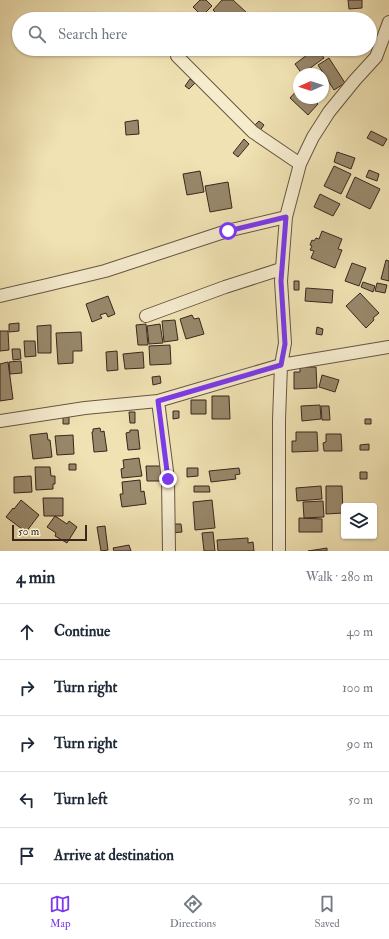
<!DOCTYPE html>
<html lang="en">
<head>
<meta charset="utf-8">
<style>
  :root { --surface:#fff; --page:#f2f2f3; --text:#1f2937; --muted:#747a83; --line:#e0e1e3; --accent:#7c3aed }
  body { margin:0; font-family:"IM FELL Double Pica",serif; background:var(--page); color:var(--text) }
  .controls { position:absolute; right:12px; bottom:12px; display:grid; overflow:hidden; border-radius:4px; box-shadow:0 1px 3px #0004 }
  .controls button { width:36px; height:36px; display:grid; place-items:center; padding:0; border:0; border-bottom:1px solid var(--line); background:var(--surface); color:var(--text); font:20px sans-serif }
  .compass { position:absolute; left:293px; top:68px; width:36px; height:36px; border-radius:50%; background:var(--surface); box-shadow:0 1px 3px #0004; rotate:267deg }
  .scale { position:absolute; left:12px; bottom:10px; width:75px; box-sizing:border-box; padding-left:4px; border:2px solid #38271e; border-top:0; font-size:11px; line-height:14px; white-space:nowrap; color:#38271e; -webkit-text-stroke:3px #f5ecce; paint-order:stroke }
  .stop { position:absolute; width:12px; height:12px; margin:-9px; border:3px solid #7c3aed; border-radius:50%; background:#fff }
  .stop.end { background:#7c3aed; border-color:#fff; box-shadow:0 1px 4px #0008 }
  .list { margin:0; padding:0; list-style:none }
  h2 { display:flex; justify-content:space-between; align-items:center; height:52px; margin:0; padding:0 16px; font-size:17px }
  h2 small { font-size:13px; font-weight:400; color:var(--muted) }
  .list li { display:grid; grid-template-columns:26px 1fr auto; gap:12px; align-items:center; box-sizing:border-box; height:56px; padding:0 16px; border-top:1px solid var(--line) }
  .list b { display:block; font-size:15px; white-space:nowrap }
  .list em { font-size:13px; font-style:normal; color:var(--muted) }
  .icon { flex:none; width:22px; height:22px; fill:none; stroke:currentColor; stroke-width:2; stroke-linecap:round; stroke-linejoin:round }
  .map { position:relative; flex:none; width:389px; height:551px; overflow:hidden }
  .search { position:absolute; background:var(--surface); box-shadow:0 1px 3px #0004; left:12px; right:12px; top:12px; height:44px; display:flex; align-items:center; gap:10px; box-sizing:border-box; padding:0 14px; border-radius:22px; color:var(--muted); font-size:15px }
  .sheet { height:332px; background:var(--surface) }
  nav { display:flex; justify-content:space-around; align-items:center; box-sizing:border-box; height:56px; border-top:1px solid var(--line); background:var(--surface); font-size:11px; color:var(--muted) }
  nav a { display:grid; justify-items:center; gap:2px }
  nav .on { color:var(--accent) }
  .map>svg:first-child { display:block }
  .building { fill:#98886b; stroke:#38271e }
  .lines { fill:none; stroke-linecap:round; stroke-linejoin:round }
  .minor-casing { stroke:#665643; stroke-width:14 }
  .minor { stroke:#f5ecce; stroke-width:12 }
  .route { stroke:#7c3aed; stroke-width:5 }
</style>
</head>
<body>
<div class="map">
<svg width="389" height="551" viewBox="0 0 389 551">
  <rect width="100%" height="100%" fill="#f0e2b3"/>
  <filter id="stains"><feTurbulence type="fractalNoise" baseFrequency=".005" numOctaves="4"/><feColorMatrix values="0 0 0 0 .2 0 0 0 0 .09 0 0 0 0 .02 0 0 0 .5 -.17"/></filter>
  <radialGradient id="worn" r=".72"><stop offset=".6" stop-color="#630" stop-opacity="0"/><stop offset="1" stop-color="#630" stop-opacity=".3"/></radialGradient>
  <!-- building -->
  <path class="building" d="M200 0H206L212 6 202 16 193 7Z
    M222 0H233L247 13 242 19H216L213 16 216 13 213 10Z
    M348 0H362V8L349 9Z
    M315 49H318L324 58 302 74 295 64Z
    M329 58 345 83 334 90 318 65Z
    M190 79 195 83 189 89 185 86Z
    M299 88V98H313L318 104 308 115 290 98Z
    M138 120 139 134 126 135 125 122Z
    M259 121 264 125 259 132 253 127Z
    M371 131 387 139 383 146 367 138Z
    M244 139 249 144 238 157 233 153Z
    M337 152 355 158 351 169 334 162Z
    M334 166 351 174 341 194 324 186Z
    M369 170 379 174 377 181 366 177Z
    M200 171 204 192 187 195 183 174Z
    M355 177 380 189 370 209 346 197Z
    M228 182 232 208 210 212 205 186Z
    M320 194 340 204 333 216 314 207Z
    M322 231 342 239 338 249 342 250 335 268 311 258 314 251 310 250 312 246 310 245 312 240 314 241 316 238 319 239Z
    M386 260 389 261V281L381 279Z
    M352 263 366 268 359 286 345 281Z
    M294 281H299V290H294Z
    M363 282 375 286 373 292 361 287Z
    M377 283 387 285 385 293 375 291Z
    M306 288 333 290 332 303 305 301Z
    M360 293 379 313 373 318 374 320 366 328 346 306Z
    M108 296 115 314 108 317 106 313 100 315 102 318 92 322 86 304Z
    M192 315 194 319 199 318 204 334 186 339 180 319Z
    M175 320 178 340 164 342 162 321Z
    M19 323V331L9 332V324Z
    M146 324 148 345H138L136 325Z
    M160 324 163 343 149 344 147 326Z
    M51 325V353H38L37 326Z
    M317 327 323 329 322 335 316 334Z
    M0 331H8L9 350 0 351Z
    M81 332 82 351H73V363L58 364 56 333Z
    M24 341H35L36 356 25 357Z
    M170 345 171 364 150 365 149 346Z
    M12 349H20L21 359 13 360Z
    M117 351 118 370 107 371 106 352Z
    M143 352 144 368 125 369 123 354Z
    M21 361 22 373 10 374 9 362Z
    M8 362 13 399 0 401V364Z
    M300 367H316L317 388 294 389V372H300Z
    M322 375 339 380 335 392 319 387Z
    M160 376 161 383 153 385 152 377Z
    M212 396H229L230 419H212Z
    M191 400H206V414H191Z
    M320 405 321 419 302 421 301 406Z
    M321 406H329L330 420H322Z
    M173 411H179V418L173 419Z
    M129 412H135V423H130Z
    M69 415V424H63V416Z
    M365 419H371V424H365Z
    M100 428 101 432 104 431 107 451 94 452 92 432H93V429Z
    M130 430H138L140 449 128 450 126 433 130 432Z
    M296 432H317L318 451 292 452V441H296Z
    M47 433 48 440H50L52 457 33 459 30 435Z
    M326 434H341L342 451H324L323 443 326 442Z
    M73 435 74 454 57 455 55 436Z
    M369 444V450H360V445Z
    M139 458 142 476 122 478 121 469 124 468 123 460Z
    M69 464H76V470H69Z
    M146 466H161V481H147Z
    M35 467H50L51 476H55V484H53V489L36 490Z
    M187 468H198V476L187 477Z
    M239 468 240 474 235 475 236 479 211 482 209 471Z
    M360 472H367V479H360Z
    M31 476 32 492 14 493V477Z
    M140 480 141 492 144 491 146 504 122 507 120 494H123L122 482Z
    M194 486H209L210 492H194Z
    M321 486 322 499 297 501 296 488Z
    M326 486H342L343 513 326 514Z
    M43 498H63V516H44Z
    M21 500 39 515 26 532 6 517 13 508 14 509Z
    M212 500 215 528 195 530 193 502Z
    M323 501 324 517 304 518 303 502Z
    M55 516 67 524 69 521 77 527 67 543 55 536 56 533 47 527Z
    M299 518 322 519V532H299Z
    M171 524H181L182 532 172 533Z
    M105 526 108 550 101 551 97 527Z
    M213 532 215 551H204L202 533Z
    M248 538V543L253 542 254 551H218L217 540Z
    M129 545 131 551H114L113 548Z
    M327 548V551H308Z"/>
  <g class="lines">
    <defs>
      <path id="minor" d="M177 56 253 132 300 164
        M0 296 47 285 105 271 227 231 286 217
        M146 316 225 287 281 269
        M158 401 168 479 169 551
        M0 421 85 408 158 401 281 365 389 347
        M279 551V420L281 365 285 343 281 281 286 217 300 164 313 137 329 112 355 80 376 57 389 22"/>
    </defs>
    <!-- minor casing -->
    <use href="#minor" class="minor-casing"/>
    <!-- minor -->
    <use href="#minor" class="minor"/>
  </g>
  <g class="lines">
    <!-- route -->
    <path class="route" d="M168 479 158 401 281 365 285 344 281 281 286 217 228 231"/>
  </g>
  <rect width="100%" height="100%" filter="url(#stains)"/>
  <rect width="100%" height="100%" fill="url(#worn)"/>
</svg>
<div class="controls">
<button><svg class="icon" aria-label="layers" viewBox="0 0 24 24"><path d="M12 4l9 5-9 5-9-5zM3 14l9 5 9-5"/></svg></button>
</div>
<svg class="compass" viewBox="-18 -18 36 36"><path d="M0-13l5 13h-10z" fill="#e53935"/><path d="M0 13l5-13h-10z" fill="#747a83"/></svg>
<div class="scale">50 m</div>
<div class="stop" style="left:228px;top:231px"></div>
<div class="stop end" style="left:168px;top:479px"></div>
<div class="search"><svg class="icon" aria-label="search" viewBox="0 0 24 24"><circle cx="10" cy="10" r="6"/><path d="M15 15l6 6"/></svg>Search here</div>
</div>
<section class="sheet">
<h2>4 min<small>Walk · 280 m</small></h2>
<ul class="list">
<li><svg class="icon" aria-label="ahead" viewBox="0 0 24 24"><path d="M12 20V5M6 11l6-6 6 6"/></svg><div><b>Continue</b></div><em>40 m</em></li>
<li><svg class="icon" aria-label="right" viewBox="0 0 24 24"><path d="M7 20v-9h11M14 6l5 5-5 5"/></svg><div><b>Turn right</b></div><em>100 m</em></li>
<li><svg class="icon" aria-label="right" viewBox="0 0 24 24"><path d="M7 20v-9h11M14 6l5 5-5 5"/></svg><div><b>Turn right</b></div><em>90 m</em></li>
<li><svg class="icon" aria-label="left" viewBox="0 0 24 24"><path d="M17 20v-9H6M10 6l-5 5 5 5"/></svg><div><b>Turn left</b></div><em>50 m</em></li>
<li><svg class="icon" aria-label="arrive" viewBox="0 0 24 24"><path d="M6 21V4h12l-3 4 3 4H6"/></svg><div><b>Arrive at destination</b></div></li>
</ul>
</section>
<nav>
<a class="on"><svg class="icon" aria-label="map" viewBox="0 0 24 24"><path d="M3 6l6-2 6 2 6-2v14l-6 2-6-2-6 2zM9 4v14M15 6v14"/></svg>Map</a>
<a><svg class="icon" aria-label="directions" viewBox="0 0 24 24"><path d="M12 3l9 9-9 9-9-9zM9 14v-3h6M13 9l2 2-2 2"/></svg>Directions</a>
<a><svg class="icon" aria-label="saved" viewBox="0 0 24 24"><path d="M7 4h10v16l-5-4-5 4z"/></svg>Saved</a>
</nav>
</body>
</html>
